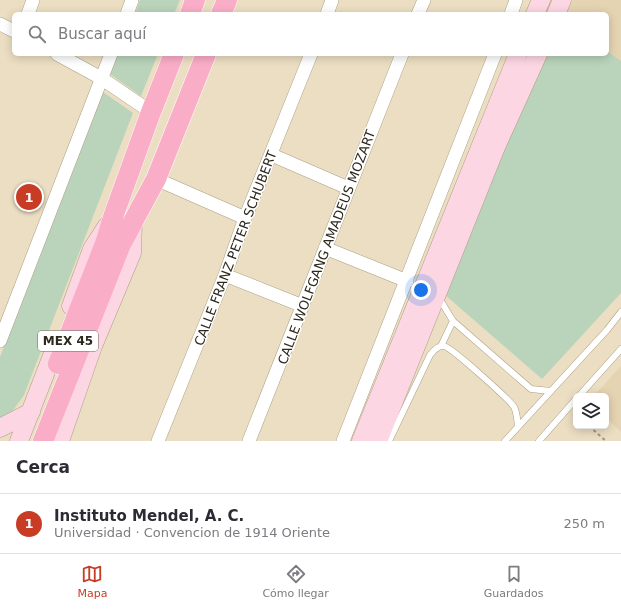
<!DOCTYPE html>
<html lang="es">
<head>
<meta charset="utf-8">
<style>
  :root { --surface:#fff; --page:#f7f7f7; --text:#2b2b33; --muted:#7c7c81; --line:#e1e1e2; --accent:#c83c25 }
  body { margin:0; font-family:"DejaVu Sans",sans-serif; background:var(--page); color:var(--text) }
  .controls { position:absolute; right:12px; bottom:12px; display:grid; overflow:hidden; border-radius:6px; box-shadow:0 2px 10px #0003 }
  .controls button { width:36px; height:36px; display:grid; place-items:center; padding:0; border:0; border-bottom:1px solid var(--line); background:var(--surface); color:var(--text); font:20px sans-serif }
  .you { position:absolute; left:421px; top:290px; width:14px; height:14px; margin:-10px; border:3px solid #fff; border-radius:50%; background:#1a73e8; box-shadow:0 0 0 6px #1a73e833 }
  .badge { display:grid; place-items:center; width:26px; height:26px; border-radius:50%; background:var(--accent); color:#fff; font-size:13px; font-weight:700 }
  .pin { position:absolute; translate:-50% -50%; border:2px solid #fff; box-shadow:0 1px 4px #0006 }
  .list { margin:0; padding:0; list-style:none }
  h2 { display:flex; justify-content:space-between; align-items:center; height:52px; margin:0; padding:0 16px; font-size:17px }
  h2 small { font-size:13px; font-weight:400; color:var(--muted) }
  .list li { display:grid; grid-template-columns:26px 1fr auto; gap:12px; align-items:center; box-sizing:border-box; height:60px; padding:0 16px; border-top:1px solid var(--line) }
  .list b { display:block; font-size:15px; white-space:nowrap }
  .list p { margin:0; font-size:13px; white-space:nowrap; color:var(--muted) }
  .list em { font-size:13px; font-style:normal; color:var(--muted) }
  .icon { flex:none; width:22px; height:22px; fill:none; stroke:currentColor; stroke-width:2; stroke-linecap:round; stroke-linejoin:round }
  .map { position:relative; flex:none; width:621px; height:441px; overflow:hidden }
  .search { position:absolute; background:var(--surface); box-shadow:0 2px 10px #0003; left:12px; right:12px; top:12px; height:44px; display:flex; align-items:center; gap:10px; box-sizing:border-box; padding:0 14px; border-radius:6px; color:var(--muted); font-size:15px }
  .sheet { height:112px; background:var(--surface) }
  nav { display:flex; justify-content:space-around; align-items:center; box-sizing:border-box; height:56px; border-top:1px solid var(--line); background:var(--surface); font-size:11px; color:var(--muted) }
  nav a { display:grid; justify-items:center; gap:2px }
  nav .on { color:var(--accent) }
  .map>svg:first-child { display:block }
  .built { fill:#e5d4b1 }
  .green { fill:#b9d4ba }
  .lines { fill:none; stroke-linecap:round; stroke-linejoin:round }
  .lane-casing { stroke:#ac9f84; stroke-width:7 }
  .street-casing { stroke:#ac9f84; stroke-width:14 }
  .secondary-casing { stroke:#ac9f84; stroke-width:19 }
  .primary-casing { stroke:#fff; stroke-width:21 }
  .path { stroke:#9f9680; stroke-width:2; stroke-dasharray:3 3; stroke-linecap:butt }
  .lane { stroke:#fff; stroke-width:6 }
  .street { stroke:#fff; stroke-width:13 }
  .secondary { stroke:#fcd6e3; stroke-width:18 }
  .primary { stroke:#faadc7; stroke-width:20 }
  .labels { text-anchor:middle; stroke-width:3; stroke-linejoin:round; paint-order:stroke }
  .shield { fill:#fff; stroke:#6d6962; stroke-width:1 }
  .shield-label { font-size:12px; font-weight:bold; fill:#2e291e }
  .street-label { font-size:13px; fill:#2e291e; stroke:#fff }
</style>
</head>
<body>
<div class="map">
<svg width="621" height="441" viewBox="0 0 621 441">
  <rect width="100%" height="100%" fill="#ebdec2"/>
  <!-- built -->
  <path class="built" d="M573 0H621V61L607 51V14H566Z
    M621 366V432L606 418V396H594Z"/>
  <!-- green -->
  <path class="green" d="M140 0H180L174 14H135Z
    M607 51 621 61V293L542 379 444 294 513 121 547 54H607Z
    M118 54H158L141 96 110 74Z
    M103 92 133 113 24 395 11 413 0 419V357Z"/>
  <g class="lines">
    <defs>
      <path id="lane" d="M439 298 453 321 531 389 551 391
        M441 346 453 321
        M579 396 621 349
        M388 441 390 439 430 355C433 351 438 345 444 346 451 347 511 401 514 407 517 412 517 420 518 426
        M505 441 607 330 621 312
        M539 441 576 399"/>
      <path id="street" d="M28 14 33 0
        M127 14 132 0
        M327 14 332 0
        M418 14 424 0
        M511 14 516 0
        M0 24 14 31
        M57 54 101 78 151 112
        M272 155 348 188
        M156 179 245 218
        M325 248 407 281
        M225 275 303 306
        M0 341 111 54
        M158 441 225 275 245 218 311 54
        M249 441 402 54
        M343 441 495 54"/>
      <path id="secondary" d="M535 14 541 0
        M556 14 562 0
        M71 306 92 249 107 226
        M0 428 31 412
        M19 441 57 343
        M60 441 93 346 132 253 133 221
        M361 441 518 54
        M378 441 496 147 538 54"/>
      <path id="primary" d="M190 14 195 0
        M221 14 227 0
        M58 364 106 241 113 217 151 112 174 54
        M43 441 121 244 156 179 206 54"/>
    </defs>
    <!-- lane casing -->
    <use href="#lane" class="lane-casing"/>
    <!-- street casing -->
    <use href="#street" class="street-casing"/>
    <!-- secondary casing -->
    <use href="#secondary" class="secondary-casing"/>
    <!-- primary casing -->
    <use href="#primary" class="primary-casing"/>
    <!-- path -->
    <path class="path" d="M589 426 606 441"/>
    <!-- lane -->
    <use href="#lane" class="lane"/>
    <!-- street -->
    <use href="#street" class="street"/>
    <!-- secondary -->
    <use href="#secondary" class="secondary"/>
    <!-- primary -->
    <use href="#primary" class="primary"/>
  </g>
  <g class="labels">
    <!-- shield labels -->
    <rect class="shield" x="38" y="331" width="60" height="20" rx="3"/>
    <g class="shield-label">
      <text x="68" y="345">MEX 45</text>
    </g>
    <!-- street labels -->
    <g class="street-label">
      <text transform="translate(326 247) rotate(-69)" y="5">CALLE WOLFGANG AMADEUS MOZART</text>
      <text transform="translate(235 248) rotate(-69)" y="5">CALLE FRANZ PETER SCHUBERT</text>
    </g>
  </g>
</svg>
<div class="controls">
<button><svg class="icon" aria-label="layers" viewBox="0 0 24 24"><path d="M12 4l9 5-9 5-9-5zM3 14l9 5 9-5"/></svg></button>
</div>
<div class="you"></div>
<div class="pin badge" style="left:29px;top:197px">1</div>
<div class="search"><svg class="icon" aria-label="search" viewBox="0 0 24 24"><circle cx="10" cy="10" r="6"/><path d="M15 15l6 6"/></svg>Buscar aquí</div>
</div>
<section class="sheet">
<h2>Cerca<small></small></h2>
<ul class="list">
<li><span class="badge">1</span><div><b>Instituto Mendel, A. C.</b><p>Universidad · Convencion de 1914 Oriente</p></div><em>250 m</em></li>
</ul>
</section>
<nav>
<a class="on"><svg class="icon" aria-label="map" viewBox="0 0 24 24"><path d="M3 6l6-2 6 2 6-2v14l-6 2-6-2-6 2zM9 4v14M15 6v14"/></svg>Mapa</a>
<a><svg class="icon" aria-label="directions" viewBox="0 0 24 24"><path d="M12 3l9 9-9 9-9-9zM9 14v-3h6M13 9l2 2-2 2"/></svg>Cómo llegar</a>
<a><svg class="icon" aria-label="saved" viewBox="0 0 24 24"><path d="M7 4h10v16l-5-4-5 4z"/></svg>Guardados</a>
</nav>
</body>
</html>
